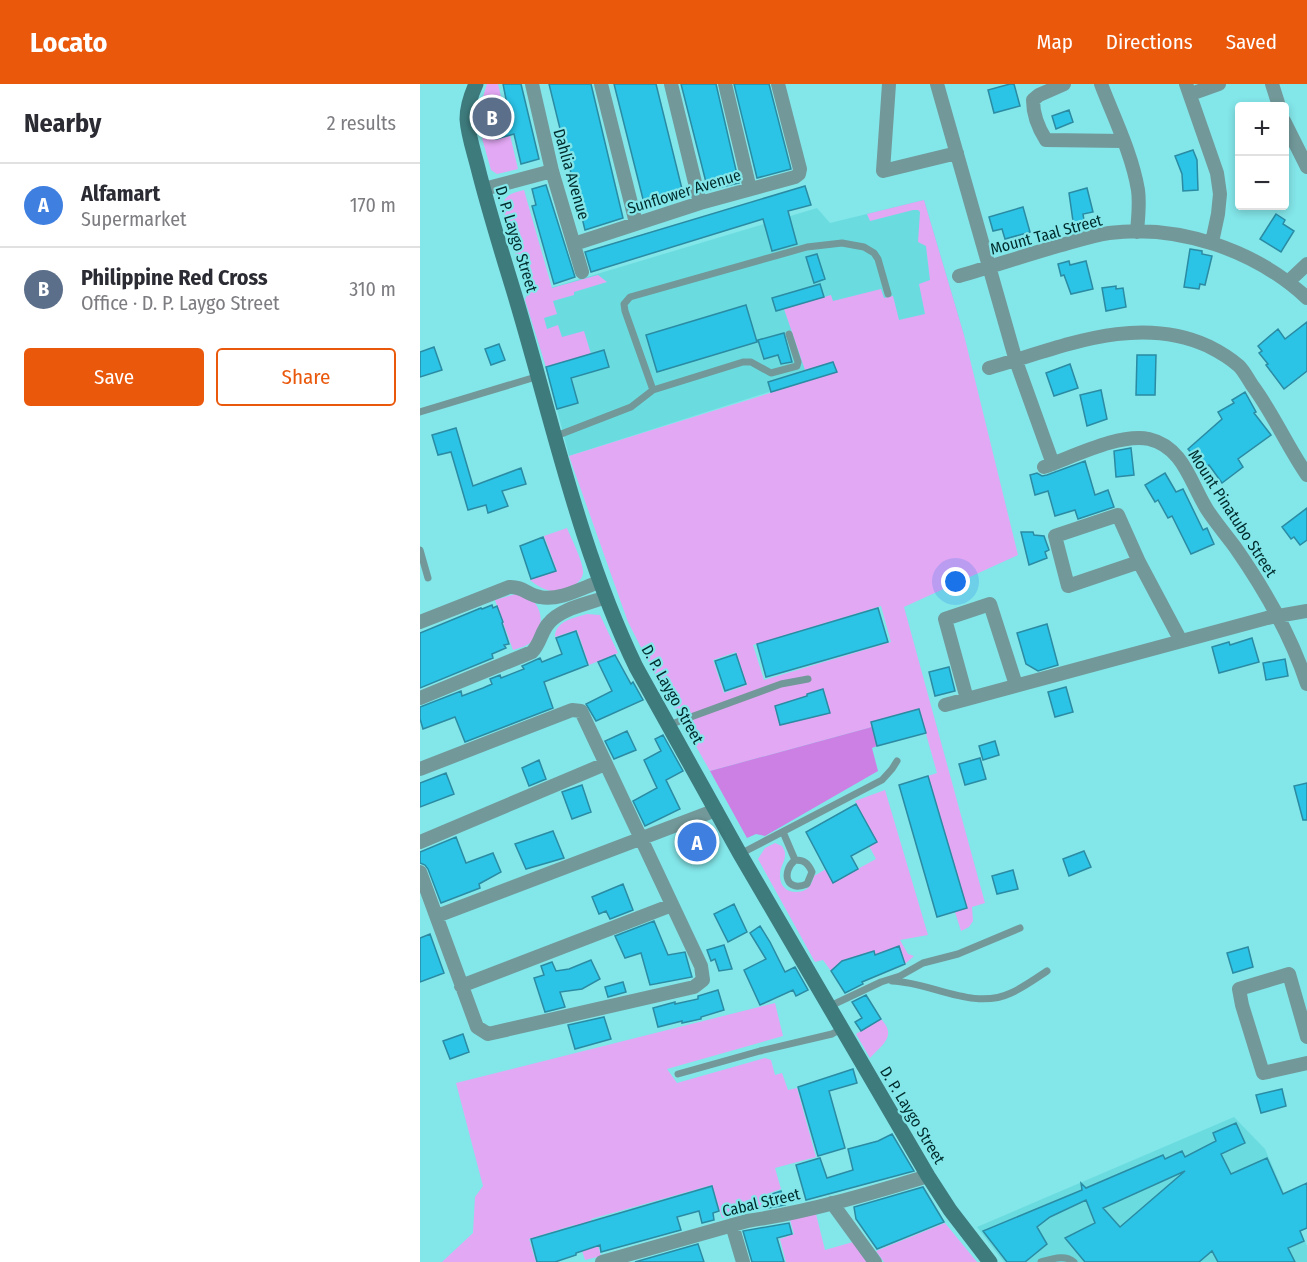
<!DOCTYPE html>
<html lang="en">
<head>
<meta charset="utf-8">
<style>
  :root { --surface:#fff; --page:#f2f2f3; --text:#2b2b33; --muted:#7c7c81; --line:#e1e1e2; --accent:#ea580c }
  body { margin:0; font-family:"Fira Sans Condensed",sans-serif; background:var(--page); color:var(--text) }
  .controls { position:absolute; right:18px; top:18px; display:grid; overflow:hidden; border-radius:6px; box-shadow:0 3px 9px #0003 }
  .controls button { width:54px; height:54px; display:grid; place-items:center; padding:0; border:0; border-bottom:2px solid var(--line); background:var(--surface); color:var(--text); font:30px sans-serif }
  .you { position:absolute; left:536px; top:498px; width:21px; height:21px; margin:-15px; border:4px solid #fff; border-radius:50%; background:#1a73e8; box-shadow:0 0 0 9px #1a73e833 }
  .badge { display:grid; place-items:center; width:39px; height:39px; border-radius:50%; background:var(--accent); color:#fff; font-size:20px; font-weight:700 }
  .pin { position:absolute; translate:-50% -50%; border:3px solid #fff; box-shadow:0 2px 6px #0006 }
  .list { margin:0; padding:0; list-style:none }
  h2 { display:flex; justify-content:space-between; align-items:center; height:78px; margin:0; padding:0 24px; font-size:26px }
  h2 small { font-size:20px; font-weight:400; color:var(--muted) }
  .list li { display:grid; grid-template-columns:39px 1fr auto; gap:18px; align-items:center; box-sizing:border-box; height:84px; padding:0 24px; border-top:2px solid var(--line) }
  .list b { display:block; font-size:22px; white-space:nowrap }
  .list p { margin:0; font-size:20px; white-space:nowrap; color:var(--muted) }
  .list em { font-size:20px; font-style:normal; color:var(--muted) }
  .actions { display:flex; gap:12px; padding:18px 24px }
  .actions a { flex:1; padding:14px 0; border:2px solid var(--accent); border-radius:6px; text-align:center; font-size:21px; color:var(--accent) }
  .actions .main { background:var(--accent); color:#fff }
  .map { position:relative; flex:none; width:887px; height:1178px; overflow:hidden }
  header { display:flex; align-items:center; gap:36px; box-sizing:border-box; height:84px; padding:0 30px; background:var(--accent); color:#fff }
  header strong { font-size:28px }
  nav { display:flex; gap:33px; margin-inline-start:auto; font-size:21px }
  main { display:flex }
  aside { flex:1; background:var(--surface) }
  .map>svg:first-child { display:block }
  .built { fill:#6adce0 }
  .green { fill:#e3a8f4; fill-rule:evenodd }
  .forest { fill:#cd80e3 }
  .building { fill:#2bc3e6; stroke:#2a8ba3; stroke-width:1.5; fill-rule:evenodd }
  .lines { fill:none; stroke-linecap:round; stroke-linejoin:round }
  .lane { stroke:#729899; stroke-width:7 }
  .street { stroke:#729899; stroke-width:14 }
  .secondary { stroke:#3e7b7d; stroke-width:15 }
  .labels { text-anchor:middle; stroke-width:4.5; stroke-linejoin:round; paint-order:stroke }
  .street-label { font-size:16px; fill:#002c2d; stroke:#83e6e9 }
</style>
</head>
<body>
<header>
<strong>Locato</strong>
<nav><a>Map</a><a>Directions</a><a>Saved</a></nav>
</header>
<main>
<aside>
<h2>Nearby<small>2 results</small></h2>
<ul class="list">
<li><span class="badge" style="background:#3f7fe0">A</span><div><b>Alfamart</b><p>Supermarket</p></div><em>170 m</em></li>
<li><span class="badge" style="background:#5c6f8a">B</span><div><b>Philippine Red Cross</b><p>Office · D. P. Laygo Street</p></div><em>310 m</em></li>
</ul>
<div class="actions"><a class="main">Save</a><a>Share</a></div>
</aside>
<div class="map">
<svg width="887" height="1178" viewBox="0 0 887 1178">
  <rect width="100%" height="100%" fill="#83e6e9"/>
  <!-- built -->
  <path class="built" d="M504 116 544 251 358 305 149 372 126 283 105 216 107 211 397 124 410 139Z
    M814 1033 845 1065 887 1162V1178H584L557 1143Z"/>
  <!-- green -->
  <path class="green" d="M67 0H78L83 21 58 29Z
    M75 51 76 54 90 51 98 85 77 90 71 86 62 54Z
    M104 106 132 204 178 191 187 198 154 208V211L133 217 137 230 124 234 127 245 138 241 142 253 164 247 171 270 126 283 105 216 107 211 83 124C83 111 92 109 104 106Z
    M504 116 544 251 598 471 484 523 565 819 552 823 553 837 549 843 541 847 535 828 546 824 508 692 517 689 499 625 451 638 452 643 290 687 229 579 208 538 149 372 417 288 413 278 385 286 364 225 411 211 413 217 461 205 464 214 473 212 479 236 505 230 499 200 510 196 506 162 498 158 500 128 498 126H493L450 137 447 130ZM461 522 471 558 344 596 333 561ZM316 568 327 601 304 609 293 576Z
    M147 444C151 454 164 479 163 489 162 501 142 508 132 507 124 506 116 501 110 496L137 487 124 452Z
    M96 510 115 519C124 531 122 546 112 557 108 562 99 564 93 566L75 516Z
    M167 530 180 531 198 569 169 581 157 546 135 553C135 537 154 534 167 530Z
    M465 706 508 851 480 856 488 870 494 872 485 880 479 863 461 869 466 887 461 890 454 867 422 877 411 887 403 876 395 878 338 775 345 764 355 759 362 762C364 766 365 766 365 771 365 778 360 783 360 790 359 804 370 811 383 807 390 804 392 799 394 792L406 785 414 798 456 775 449 762 457 758 435 717Z
    M355 919 363 952 247 985 257 999 345 974 351 976 355 991 362 989 368 1006 377 1004 396 1073 355 1084 361 1105 344 1111 347 1123 302 1134 292 1101 171 1135 181 1172 165 1176 154 1141 109 1155 116 1178H22L53 1149 55 1113 63 1102 36 999Z
    M461 935C477 952 463 960 450 974L436 950Z
    M395 1126 405 1166 433 1158 447 1178H366L360 1155 374 1150 369 1132Z
    M525 1139 557 1178H464L456 1167Z"/>
  <!-- forest -->
  <path class="forest" d="M452 643 457 662 452 664 458 687 345 752 336 750 327 754 290 687Z"/>
  <!-- building -->
  <path class="building" d="M83 0H101L119 75 101 80 94 50 76 55 72 41 68 42 64 27 87 20Z
    M129 0H171L203 134 165 146Z
    M194 0H236L263 109 243 114 244 118 225 123Z
    M261 0H296L319 99 288 106Z
    M314 0H349L371 85 337 94Z
    M590 0H594L600 22 574 29 568 6Z
    M649 26 653 38 636 45 632 32Z
    M773 66 777 76 778 106 763 107 762 90 755 72Z
    M126 101 155 193 134 200 112 122 116 121 112 105Z
    M385 102 391 121 368 127 377 160 352 167 343 135 171 188 165 168Z
    M667 104 673 128 663 130 665 142 654 144 649 109Z
    M603 123 610 148 585 155 582 145 573 147 569 133Z
    M856 130 865 136 863 140 874 147 861 168 840 155Z
    M770 165 782 167V170L792 172 785 201 780 200 779 205 764 203Z
    M397 170 405 195 394 199 386 173Z
    M649 177 650 181 666 177 673 205 651 210 644 191 641 192 638 180Z
    M400 200 404 213 356 227 352 214Z
    M696 202V205L703 204 706 223 686 227 682 204Z
    M326 221 337 258 237 288 226 251Z
    M887 238V287L864 305 846 281 848 280 839 269 842 267 838 262 858 245 865 255Z
    M364 249 372 278 361 280 358 271 344 275 338 256Z
    M79 260 85 276 71 281 65 265Z
    M14 263 22 286 0 293V268Z
    M184 266 189 283 151 294 158 319 137 325 126 283Z
    M717 271H736L735 311H716Z
    M413 278 417 288 351 308 348 298Z
    M650 280 658 304 634 312 626 289Z
    M681 306 687 335 667 342 660 311Z
    M825 308 836 328 834 329 851 351 818 375 823 383 802 399 789 381 785 385 768 365 802 335 798 328 814 319 812 316Z
    M36 344 53 402 101 384 106 400 82 407 88 422 68 429 66 421 48 426 31 368 18 371 12 351Z
    M711 364 714 391 696 393 694 367Z
    M665 377 675 411 688 406 694 423 658 435 655 426 635 432 628 407 615 411 610 391 617 389 622 392 627 391Z
    M745 389 756 408 763 405 783 446 787 444 794 460 771 470 752 432 748 434 738 416 735 418 725 401Z
    M887 424V456L880 461 874 453 871 455 862 443Z
    M601 448H613L614 451 624 452 629 466 625 468 627 474 609 481Z
    M123 453 136 487 111 495 100 462Z
    M72 521 73 524 77 522 83 538 82 539 89 560 84 561 86 564 72 570 73 574 0 604V549L61 524 62 525Z
    M458 524 468 558 346 593 337 560Z
    M627 540 638 581 618 587 606 580 597 549Z
    M156 547 168 581 124 598 133 624 45 658 35 633 3 645 0 635V623L41 607 42 612 63 604 72 600 70 595 80 591 81 594 104 585 102 582 120 574 122 578 142 570 136 554Z
    M832 554 839 578 799 589 792 563 809 558 810 561Z
    M316 570 326 600 305 607 295 577Z
    M195 571 211 600 213 598 223 616 176 637 166 620 192 607 178 578Z
    M865 575 868 592 846 596 843 579Z
    M529 583 535 607 515 612 509 588Z
    M646 603 653 628 635 633 628 608Z
    M403 605 410 629 360 641 355 622 387 612V610Z
    M499 625 506 649 457 662 451 638Z
    M207 647 216 666 194 675 185 657Z
    M243 651 263 687 246 696 260 725 225 742 213 717 237 704 224 676 241 667 235 655Z
    M575 657 579 671 563 676 559 662Z
    M560 674 566 695 545 701 539 680Z
    M119 676 126 695 109 702 102 684Z
    M26 689 34 710 0 723V699Z
    M508 692 547 824 517 833 479 701Z
    M887 699V736H883L874 702Z
    M162 701 171 728 152 735 142 708Z
    M436 720 457 758 431 772 438 785 413 799 386 748Z
    M133 747 144 774 106 785 95 760Z
    M36 753 46 779 73 769 81 788 59 800 60 804 21 819 8 785 5 781 0 779V768Z
    M664 767 671 783 649 792 643 775Z
    M593 786 598 805 577 810 572 792Z
    M203 800 213 826 190 835 186 827 179 830 172 813Z
    M314 820 327 848 308 858 294 830Z
    M234 837 248 871 265 868 272 893 230 901 221 869 205 874 195 852Z
    M340 842 350 858 365 888 375 883 388 906 376 912 373 906 340 921 324 886 346 875 330 849Z
    M10 850 24 889 0 898V854Z
    M304 861 312 885 299 887 295 875 291 877 287 866Z
    M479 862 485 880 442 898 443 900 425 909 411 887 422 877 454 867 455 871Z
    M828 863 833 883 813 889 807 869Z
    M171 876 180 895 162 905 140 908 145 923 125 928 114 894 124 891 121 882 132 878 136 887 149 885Z
    M203 898 206 908 188 913 185 903Z
    M298 906 304 926 281 933V935L262 939V937L238 943 233 924 255 918V920L278 915V912Z
    M446 911 461 935 441 947 435 938 442 934 432 918Z
    M184 933 191 955 155 965 148 941Z
    M43 950 49 968 30 975 23 957Z
    M433 985 437 999 409 1007 425 1064 398 1072 378 1003Z
    M862 1005 866 1022 841 1029 836 1011Z
    M816 1039 825 1059 801 1070 811 1090 847 1074 863 1110 887 1099V1144L880 1147 884 1157 868 1164 875 1178H798L792 1167 779 1178H665L645 1154 675 1139 666 1116 630 1133 617 1143 627 1160 605 1178H587L563 1147 662 1106 661 1099 666 1104 743 1071 745 1075 762 1067 765 1073 796 1057 793 1049ZM765 1087 700 1143 683 1124Z
    M472 1050 494 1087 386 1116 376 1081 400 1074 407 1094 433 1086 428 1065 458 1057Z
    M292 1102 299 1127 293 1129 294 1136 282 1139 279 1127 257 1133 261 1146 181 1168 180 1161 156 1169V1171L135 1178H117L111 1155Z
    M503 1103 524 1138 457 1165 436 1135 434 1123Z
    M361 1107 365 1121 349 1124 346 1112Z
    M369 1139 372 1150 357 1154 364 1178H332L323 1147Z
    M278 1160 284 1178H215Z"/>
  <g class="lines">
    <!-- lane -->
    <path class="lane" d="M233 306 205 227 204 220 210 213 387 163 422 159 444 163 454 169 458 175 468 210
      M0 328 119 292
      M136 352 211 323 233 306 323 278H331L351 289 377 282 378 278 369 250
      M0 466 8 494
      M249 641 361 600 388 595
      M363 748 375 776C361 788 366 809 387 800L392 788C388 779 384 776 375 776
      M320 770 462 696 472 685 477 677
      M472 897C511 898 553 927 591 909 604 903 615 895 627 887
      M408 923 461 898 480 892 503 879 538 870 600 844
      M258 990 340 967 412 950 421 945
      M621 1178C632 1175 645 1170 654 1178"/>
    <!-- street -->
    <path class="street" d="M112 0 132 87 162 188
      M181 0 216 139
      M251 0 280 119
      M305 0 330 105
      M469 0 463 87 537 69
      M517 0 596 277 633 380
      M644 0 619 11 613 16C613 30 619 45 626 56L703 57
      M681 0C694 34 712 70 718 106 720 120 718 134 717 148
      M766 0 797 89 800 110 798 130 792 158
      M852 0 859 22
      M771 10 799 0
      M864 37 887 83
      M64 105 132 87
      M154 160 280 119 375 93 379 90 380 85 358 0
      M539 192C570 183 600 173 631 164 650 159 669 152 689 149 759 140 835 166 887 214
      M869 197 887 180
      M569 284C640 264 716 229 788 262 798 267 810 274 819 282 824 287 828 295 832 301 853 329 867 362 887 391
      M624 383C653 373 699 349 729 355 764 363 771 401 788 427 796 439 806 451 815 463 845 506 871 551 887 600
      M719 478 648 502 635 452 698 431 719 478 761 557
      M0 538 89 503C102 502 108 511 120 513 139 517 162 504 179 498
      M0 614 112 568C121 559 121 547 129 539 141 524 168 520 186 513
      M547 615 525 535 570 520 596 601
      M525 621 847 534 887 527
      M0 685 152 626 161 627 281 882 283 896 274 903 68 950 57 943 0 788
      M0 758 185 680
      M17 832 296 726
      M41 902 252 821
      M887 953 869 890 819 905 822 921 843 989 887 979
      M412 1119 455 1178
      M312 1141 323 1178
      M182 1178 327 1137C388 1128 449 1110 508 1092"/>
    <!-- secondary -->
    <path class="secondary" d="M56 0C51 11 47 23 47 35 48 51 54 68 58 84 69 128 83 172 96 215 133 339 160 467 216 583L320 770 508 1092 530 1126 570 1178"/>
  </g>
  <g class="labels">
    <!-- street labels -->
    <g class="street-label">
      <text transform="translate(152 90) rotate(74)" y="6">Dahlia Avenue</text>
      <text transform="translate(264 107) rotate(-17)" y="6">Sunflower Avenue</text>
      <text transform="translate(626 150) rotate(-15)" y="6">Mount Taal Street</text>
      <text transform="translate(97 155) rotate(73)" y="6">D. P. Laygo Street</text>
      <text transform="translate(813 429) rotate(57)" y="6">Mount Pinatubo Street</text>
      <text transform="translate(253 610) rotate(61)" y="6">D. P. Laygo Street</text>
      <text transform="translate(493 1031) rotate(59)" y="6">D. P. Laygo Street</text>
      <text transform="translate(341 1118) rotate(-13)" y="6">Cabal Street</text>
    </g>
  </g>
</svg>
<div class="controls">
<button>+</button>
<button>−</button>
</div>
<div class="you"></div>
<div class="pin badge" style="left:277px;top:758px;background:#3f7fe0">A</div>
<div class="pin badge" style="left:72px;top:33px;background:#5c6f8a">B</div>
</div>
</main>
</body>
</html>
